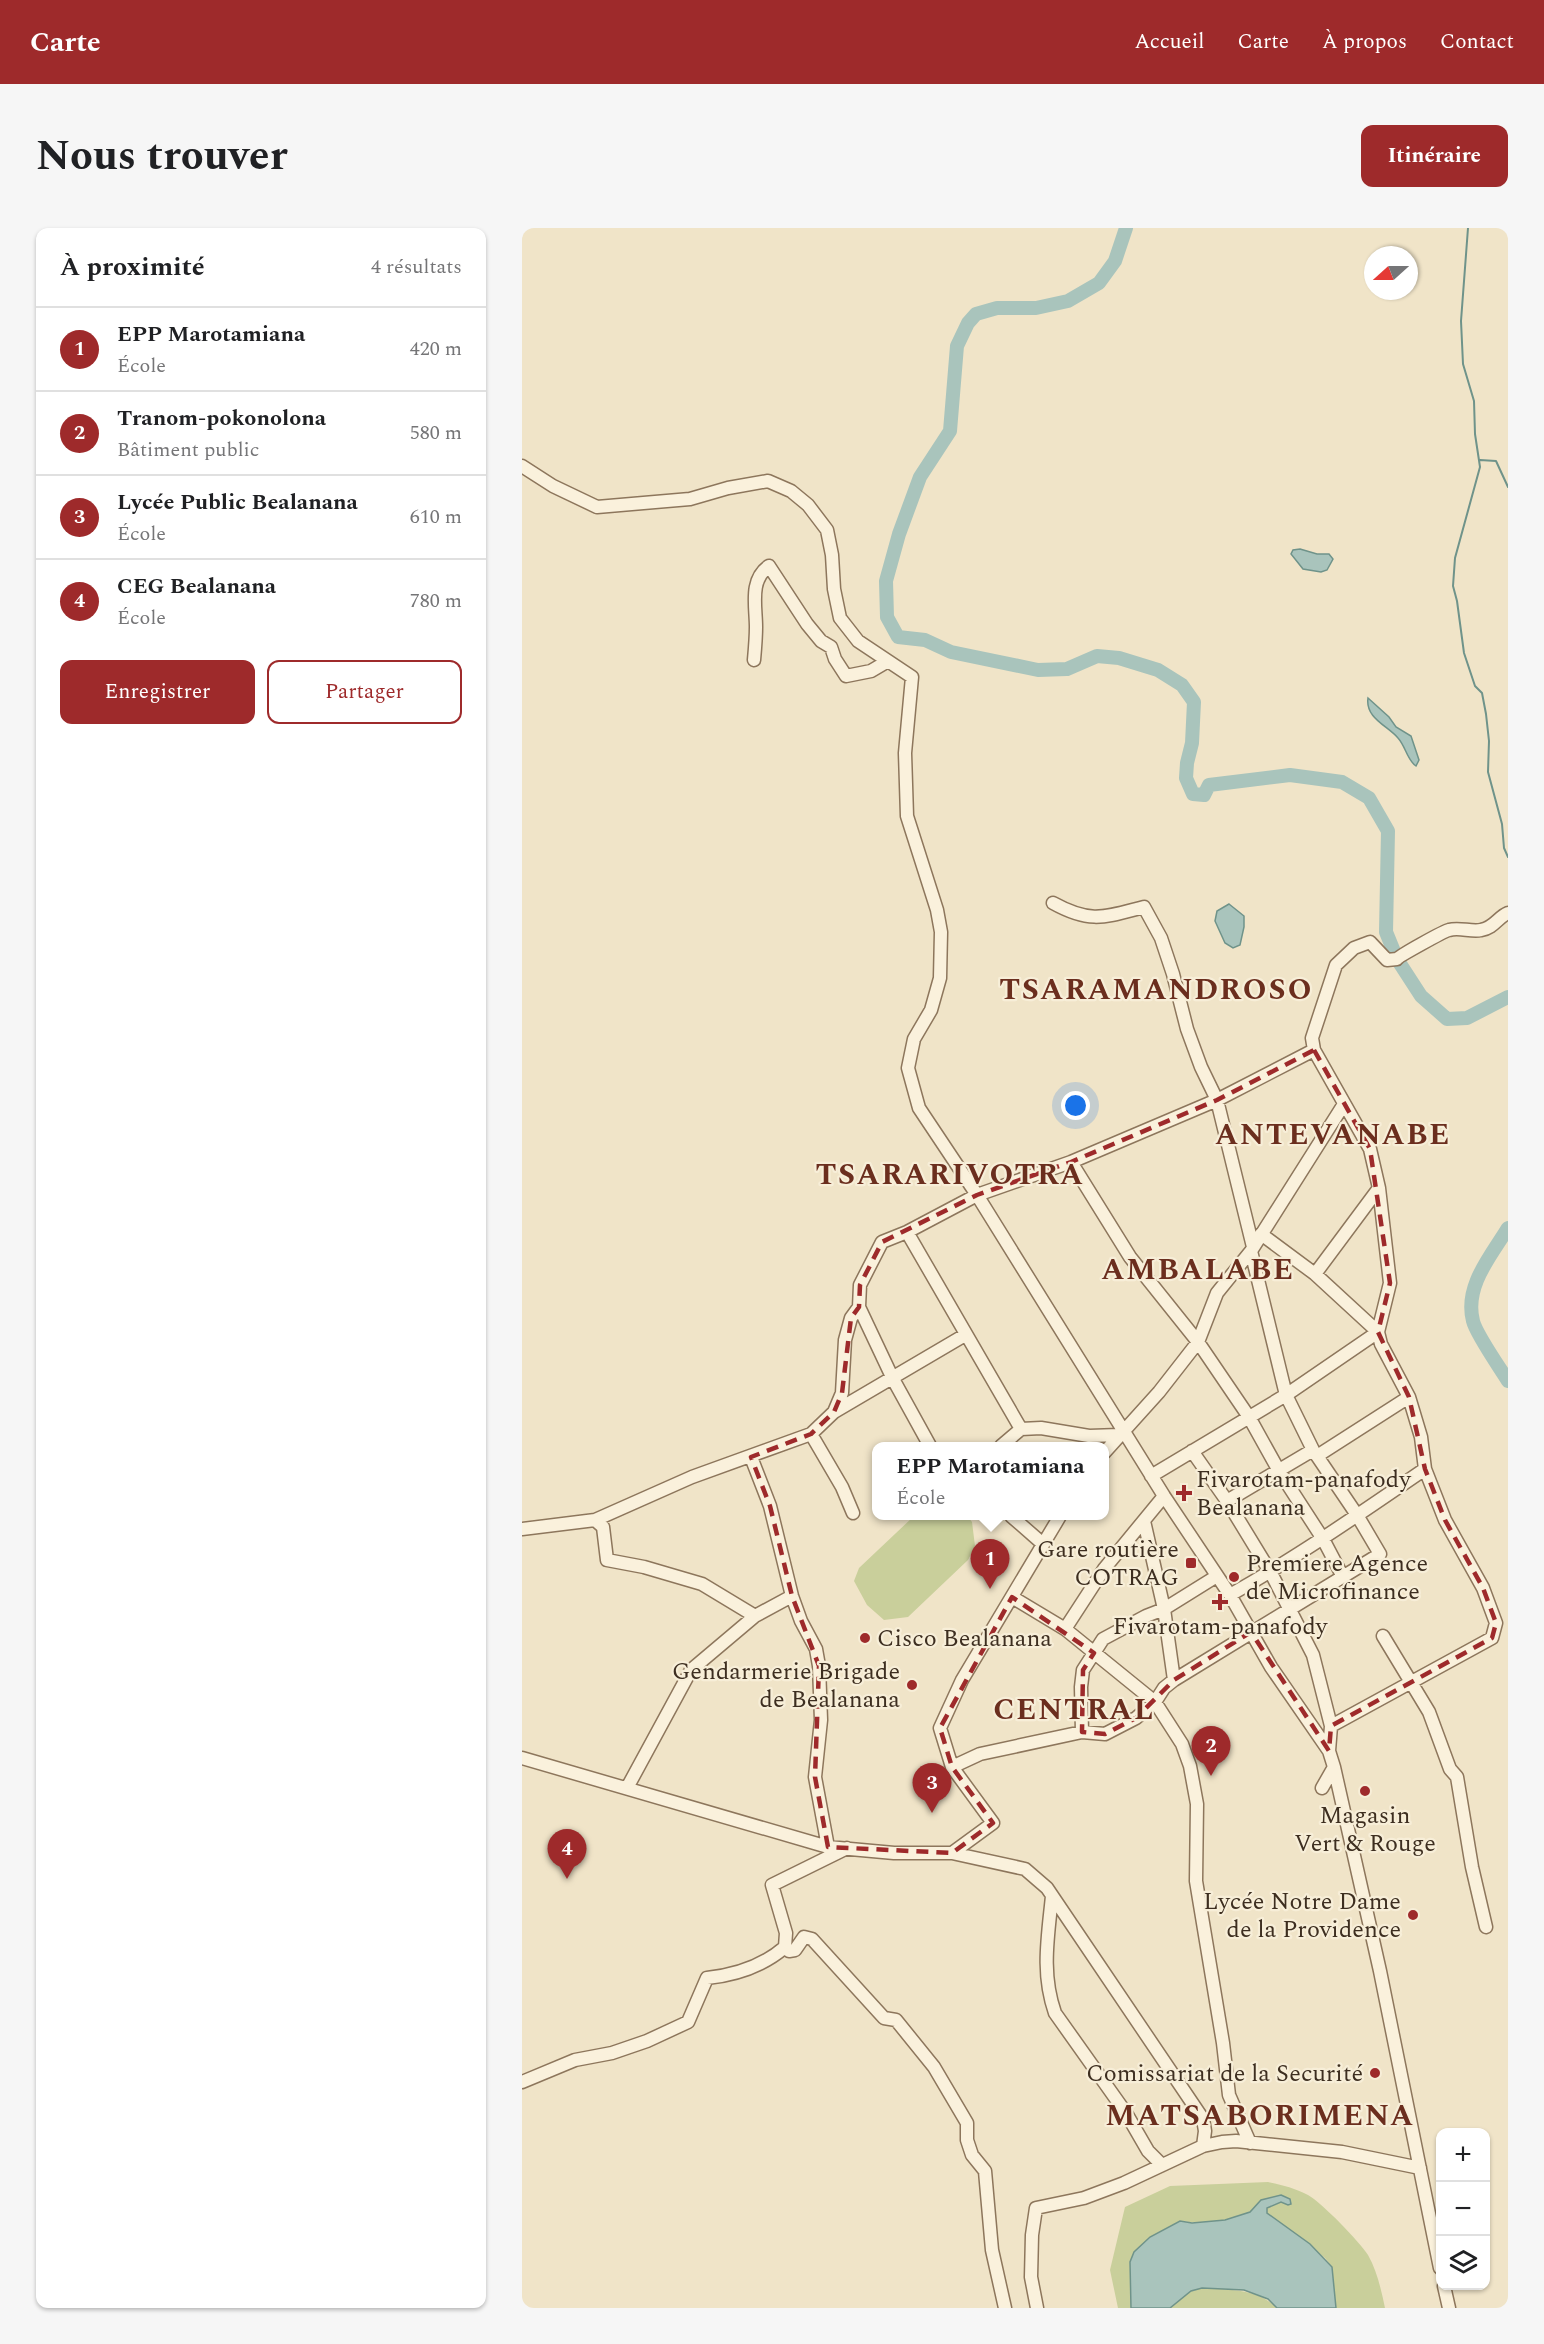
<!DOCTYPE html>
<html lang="fr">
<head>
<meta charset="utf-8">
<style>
  :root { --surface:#fff; --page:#f6f6f6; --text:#202124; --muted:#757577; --line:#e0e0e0; --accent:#9e2a2b }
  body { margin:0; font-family:Spectral,serif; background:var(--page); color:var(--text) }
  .controls { position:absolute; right:18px; bottom:18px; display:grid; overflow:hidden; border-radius:12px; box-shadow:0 2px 4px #0004 }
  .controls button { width:54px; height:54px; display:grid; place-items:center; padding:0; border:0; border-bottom:2px solid var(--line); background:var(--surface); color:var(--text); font:30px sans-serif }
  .compass { position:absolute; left:842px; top:18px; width:54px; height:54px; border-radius:50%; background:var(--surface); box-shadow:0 2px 4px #0004; rotate:249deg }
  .you { position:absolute; left:554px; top:878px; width:21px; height:21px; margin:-15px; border:4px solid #fff; border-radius:50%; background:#1a73e8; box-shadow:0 0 0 9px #1a73e833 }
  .badge { display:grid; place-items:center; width:39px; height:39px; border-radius:50%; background:var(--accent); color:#fff; font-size:20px; font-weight:700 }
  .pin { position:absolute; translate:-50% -50px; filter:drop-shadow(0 2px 3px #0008) }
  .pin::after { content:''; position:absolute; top:32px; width:21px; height:18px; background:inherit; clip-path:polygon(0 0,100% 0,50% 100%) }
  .popup { position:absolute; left:350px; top:1214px; width:237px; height:78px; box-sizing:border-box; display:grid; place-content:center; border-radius:12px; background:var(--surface); filter:drop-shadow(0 2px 4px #0005); font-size:20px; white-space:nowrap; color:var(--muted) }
  .popup b { font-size:22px; color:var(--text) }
  .popup::after { content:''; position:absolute; left:50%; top:100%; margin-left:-12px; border:12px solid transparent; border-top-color:var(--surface) }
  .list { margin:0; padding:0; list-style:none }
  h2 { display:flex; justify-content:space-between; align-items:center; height:78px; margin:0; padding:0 24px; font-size:26px }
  h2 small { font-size:20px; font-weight:400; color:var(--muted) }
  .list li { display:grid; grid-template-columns:39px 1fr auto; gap:18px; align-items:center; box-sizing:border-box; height:84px; padding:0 24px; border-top:2px solid var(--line) }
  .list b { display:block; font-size:22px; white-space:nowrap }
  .list p { margin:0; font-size:20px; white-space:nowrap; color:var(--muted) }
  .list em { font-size:20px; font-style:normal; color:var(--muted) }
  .actions { display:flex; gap:12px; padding:18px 24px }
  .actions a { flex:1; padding:14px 0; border:2px solid var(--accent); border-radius:12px; text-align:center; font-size:21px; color:var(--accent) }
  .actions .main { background:var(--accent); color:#fff }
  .icon { flex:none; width:33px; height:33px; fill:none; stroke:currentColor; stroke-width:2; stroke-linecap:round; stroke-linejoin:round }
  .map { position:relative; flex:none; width:986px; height:2080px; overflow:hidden; border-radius:12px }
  header { display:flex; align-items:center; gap:36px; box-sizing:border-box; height:84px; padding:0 30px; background:var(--accent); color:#fff }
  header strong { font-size:28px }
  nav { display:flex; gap:33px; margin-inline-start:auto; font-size:21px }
  .intro { display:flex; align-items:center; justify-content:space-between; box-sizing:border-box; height:144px; padding:0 36px }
  h1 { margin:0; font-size:42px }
  .button { padding:15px 27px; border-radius:12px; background:var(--accent); color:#fff; font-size:21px; font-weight:700 }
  main { display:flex; gap:36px; padding:0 36px }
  aside { flex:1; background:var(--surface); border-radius:12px; box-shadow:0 2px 4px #0004 }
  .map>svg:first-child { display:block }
  .green { fill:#c9cf9b }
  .water { fill:#a9c4bc; stroke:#6f938a; stroke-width:1.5 }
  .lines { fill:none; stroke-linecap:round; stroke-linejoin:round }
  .stream { stroke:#6f938a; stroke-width:2 }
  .river { stroke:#a9c4bc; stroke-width:14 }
  .minor-casing { stroke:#8d765c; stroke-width:15 }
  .minor { stroke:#faf1dc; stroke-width:12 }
  .marked { fill:none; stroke:#9e2a2b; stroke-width:4.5; stroke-dasharray:12 8; stroke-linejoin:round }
  .poi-dot { fill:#9e2a2b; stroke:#f7eed8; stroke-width:2 }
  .labels { text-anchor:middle; stroke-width:4.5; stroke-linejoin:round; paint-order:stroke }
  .poi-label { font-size:24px; fill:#3d2e20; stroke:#f7eed8; text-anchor:end }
  .district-label { font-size:30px; font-weight:bold; letter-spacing:1.5px; fill:#6b2e1e; stroke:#f7eed8 }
</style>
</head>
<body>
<header>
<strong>Carte</strong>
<nav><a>Accueil</a><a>Carte</a><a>À propos</a><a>Contact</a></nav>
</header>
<div class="intro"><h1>Nous trouver</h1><a class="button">Itinéraire</a></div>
<main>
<aside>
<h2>À proximité<small>4 résultats</small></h2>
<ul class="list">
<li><span class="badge">1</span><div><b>EPP Marotamiana</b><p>École</p></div><em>420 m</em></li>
<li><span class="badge">2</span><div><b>Tranom-pokonolona</b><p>Bâtiment public</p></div><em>580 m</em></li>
<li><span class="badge">3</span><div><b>Lycée Public Bealanana</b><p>École</p></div><em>610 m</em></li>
<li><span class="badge">4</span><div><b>CEG Bealanana</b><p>École</p></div><em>780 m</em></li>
</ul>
<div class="actions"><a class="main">Enregistrer</a><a>Partager</a></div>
</aside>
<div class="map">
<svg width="986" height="2080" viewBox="0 0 986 2080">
  <rect width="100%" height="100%" fill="#f0e4c8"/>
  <!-- green -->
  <path class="green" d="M392 1288H445L450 1294 453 1318 446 1332 386 1389 362 1392 345 1377 332 1353 337 1340Z
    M746 1954C760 1957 773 1960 786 1967 799 1974 838 2014 846 2027 855 2043 859 2061 863 2080H814L810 2039 803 2030 745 1985V1980L768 1971 739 1972C736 1975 733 1980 729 1983 715 1995 676 1996 658 1993L608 2034 609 2080H596L588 2042 603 1979 648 1958Z
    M680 2060C707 2062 735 2060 755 2080H648L669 2063Z"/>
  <!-- water -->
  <path class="water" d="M778 321 795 326H807L811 331 805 342 799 344 781 341 769 326 771 322Z
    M846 470 867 489 874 499 889 508 897 532 894 538C885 532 884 519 876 510 866 498 843 490 846 470Z
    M707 676 722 688V699L718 717 711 720 703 715 693 693 695 683Z
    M759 1967 768 1971 769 1976 766 1977 759 1974 745 1980V1985L788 2016 810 2039 814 2080H755L746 2071 722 2062 680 2060 669 2063 648 2080H609L608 2034 612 2024 628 2009 658 1993 670 1995 703 1992 728 1984 739 1972Z"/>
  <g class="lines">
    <!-- stream -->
    <path class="stream" d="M946 0 939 93 941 136 952 173 953 206 958 239 933 330 931 358 935 373 942 425 953 458 960 465 964 486 967 513 966 544 980 596 982 620 986 629
      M958 232 974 233 986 259"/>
    <!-- river -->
    <path class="river" d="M604 0 593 33 577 55 546 73 514 80H475L454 86 446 95 435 118 428 203 398 249 377 306 364 353 365 389 376 409 403 412 429 424 516 442 545 441 575 428 597 430 636 442 660 457 672 474 670 515 665 535 664 550 671 566 682 567 687 557 768 547 820 554 847 570 866 603 864 704 875 731 899 768 925 791 945 790 986 769
      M986 1000C969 1028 942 1058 951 1093 954 1106 978 1140 986 1153"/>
    <defs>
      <path id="minor" d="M0 238 31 258 75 279 168 271 206 260 246 253 269 263 286 277 305 302 310 327 312 361 318 390 336 413 390 449 383 525 385 588 415 682 419 704 418 750 409 782 392 811 386 840 397 880 455 967 642 1268 708 1367 749 1439 807 1523 812 1539 858 1743 918 2040
        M232 432C233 421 234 410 234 399 234 378 227 352 247 338L285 396 299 413 309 419 313 431 324 448 349 443 366 433
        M531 675C569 696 583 689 622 679L639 710 651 746 665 801 679 839 695 872 731 1019
        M549 934 608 1029 676 1114 727 1189 757 1243 801 1311 821 1349
        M385 1004 499 1201
        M739 1006 793 1046 856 1104
        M793 1046 857 960
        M312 1184 443 1107
        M289 1206 320 1259 331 1285
        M408 1218 371 1151 337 1079 338 1057 360 1014 385 1004 455 967 549 934 695 872 792 822
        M479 1218 499 1201 519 1200 567 1208 597 1207
        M670 1223 705 1273 749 1345 791 1427 809 1498 807 1523
        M582 1225 637 1164 676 1114 695 1065 729 1023 822 876
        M795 1228 887 1169
        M229 1229 248 1278 270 1368 279 1393 294 1421 297 1438 299 1492 293 1549 306 1619
        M629 1248 764 1167 856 1104
        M705 1273 791 1222
        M489 1288 521 1316
        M73 1292 81 1299 85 1332 122 1339 180 1356 233 1388
        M622 1293 642 1381 652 1452
        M0 1301 73 1292 170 1249 289 1206 312 1184 320 1165 323 1112 329 1090 337 1079
        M708 1367C775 1329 839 1285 903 1241
        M490 1369 543 1401 633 1474 660 1516 668 1538 675 1576 674 1653 701 1815 707 1867 728 1915
        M543 1401 582 1341 642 1268
        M861 1408 907 1484 928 1541 935 1549 950 1639 964 1699
        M809 1498 970 1410 974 1395 961 1360 923 1292 903 1241 899 1209 887 1169 859 1116 856 1104 868 1055 857 960 848 921 792 822 790 810 814 737 832 720 848 714 865 732 875 731C877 728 922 703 927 702 937 699 949 704 959 702 972 700 976 689 986 685
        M560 1504 559 1459 561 1442 581 1411 624 1388 642 1381 695 1348
        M0 1530 306 1619 372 1625H430L503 1641 525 1660 681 1891 683 1903 681 1918
        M430 1539 458 1526 560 1504 583 1506 614 1490 633 1474 642 1460 652 1452 858 1326 835 1287 791 1222 764 1167 729 1023
        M105 1560 169 1442 233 1388 270 1368
        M800 1560 812 1539
        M430 1625 471 1595 430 1539 418 1500 440 1452 538 1288
        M530 1668C526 1709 519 1745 533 1785L604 1885 626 1923 640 1937
        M263 1719 267 1723 273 1722 282 1709 290 1711 362 1790 374 1792 412 1839 445 1895V1912L450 1927 463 1943 470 2022 483 2080
        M0 1854 53 1832 90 1825 125 1813 166 1794 185 1750C214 1747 241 1738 263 1719L264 1705 250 1657 325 1620
        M922 2058 927 2080
        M515 2080 509 2049 510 2007 514 1980 562 1970 602 1955 681 1918 700 1914 714 1913 820 1924 898 1940"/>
    </defs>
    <!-- minor casing -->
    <use href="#minor" class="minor-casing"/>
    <!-- minor -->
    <use href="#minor" class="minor"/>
  </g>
  <!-- marked area -->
  <path class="marked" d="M792 822 848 921 868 1055 856 1104 887 1169 903 1241 923 1292 961 1360 974 1395 970 1410 809 1498 807 1523 729 1404 652 1452 614 1490 583 1506 560 1504 561 1442 572 1425 490 1369 418 1500 430 1539 471 1595 430 1625 306 1619 293 1549 297 1438 270 1368 248 1278 229 1229 289 1206 312 1184 320 1165 329 1090 337 1079 338 1057 360 1014 455 967 549 934 695 872Z"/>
  <!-- markers -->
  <g class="poi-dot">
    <path d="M659 1256h6v6h6v6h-6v6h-6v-6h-6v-6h6z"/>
    <rect x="663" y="1329" width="12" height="12" rx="3"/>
    <circle cx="712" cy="1349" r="6"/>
    <path d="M695 1365h6v6h6v6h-6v6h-6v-6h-6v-6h6z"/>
    <circle cx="343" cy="1410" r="6"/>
    <circle cx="390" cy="1457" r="6"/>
    <circle cx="843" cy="1563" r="6"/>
    <circle cx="891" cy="1687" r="6"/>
    <circle cx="853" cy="1845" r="6"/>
  </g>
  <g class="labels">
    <!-- poi labels -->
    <g class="poi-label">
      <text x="674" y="1259" text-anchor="start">Fivarotam-panafody<tspan x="674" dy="28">Bealanana</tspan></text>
      <text x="657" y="1329">Gare routière<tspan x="657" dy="28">COTRAG</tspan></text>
      <text x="724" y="1343" text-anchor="start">Premiere Agence<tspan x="724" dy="28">de Microfinance</tspan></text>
      <text x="698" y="1406" text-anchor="middle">Fivarotam-panafody</text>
      <text x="355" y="1418" text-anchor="start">Cisco Bealanana</text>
      <text x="378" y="1451">Gendarmerie Brigade<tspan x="378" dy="28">de Bealanana</tspan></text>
      <text x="843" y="1595" text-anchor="middle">Magasin<tspan x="843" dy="28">Vert &amp; Rouge</tspan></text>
      <text x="879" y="1681">Lycée Notre Dame<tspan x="879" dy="28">de la Providence</tspan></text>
      <text x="841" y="1853">Comissariat de la Securité</text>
    </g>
    <!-- district labels -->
    <g class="district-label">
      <text x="634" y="771">TSARAMANDROSO</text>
      <text x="811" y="916">ANTEVANABE</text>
      <text x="428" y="956">TSARARIVOTRA</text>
      <text x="676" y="1051">AMBALABE</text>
      <text x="552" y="1491">CENTRAL</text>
      <text x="738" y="1897">MATSABORIMENA</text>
    </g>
  </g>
</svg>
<div class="controls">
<button>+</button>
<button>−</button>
<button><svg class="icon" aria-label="layers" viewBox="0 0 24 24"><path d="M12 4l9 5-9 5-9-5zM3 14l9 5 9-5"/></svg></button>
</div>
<svg class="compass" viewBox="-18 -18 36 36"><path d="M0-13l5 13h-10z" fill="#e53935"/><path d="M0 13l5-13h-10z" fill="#757577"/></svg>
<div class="you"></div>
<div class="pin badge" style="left:468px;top:1361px">1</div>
<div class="popup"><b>EPP Marotamiana</b>École</div>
<div class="pin badge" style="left:689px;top:1548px">2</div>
<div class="pin badge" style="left:410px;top:1585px">3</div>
<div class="pin badge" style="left:45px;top:1651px">4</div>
</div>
</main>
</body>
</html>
